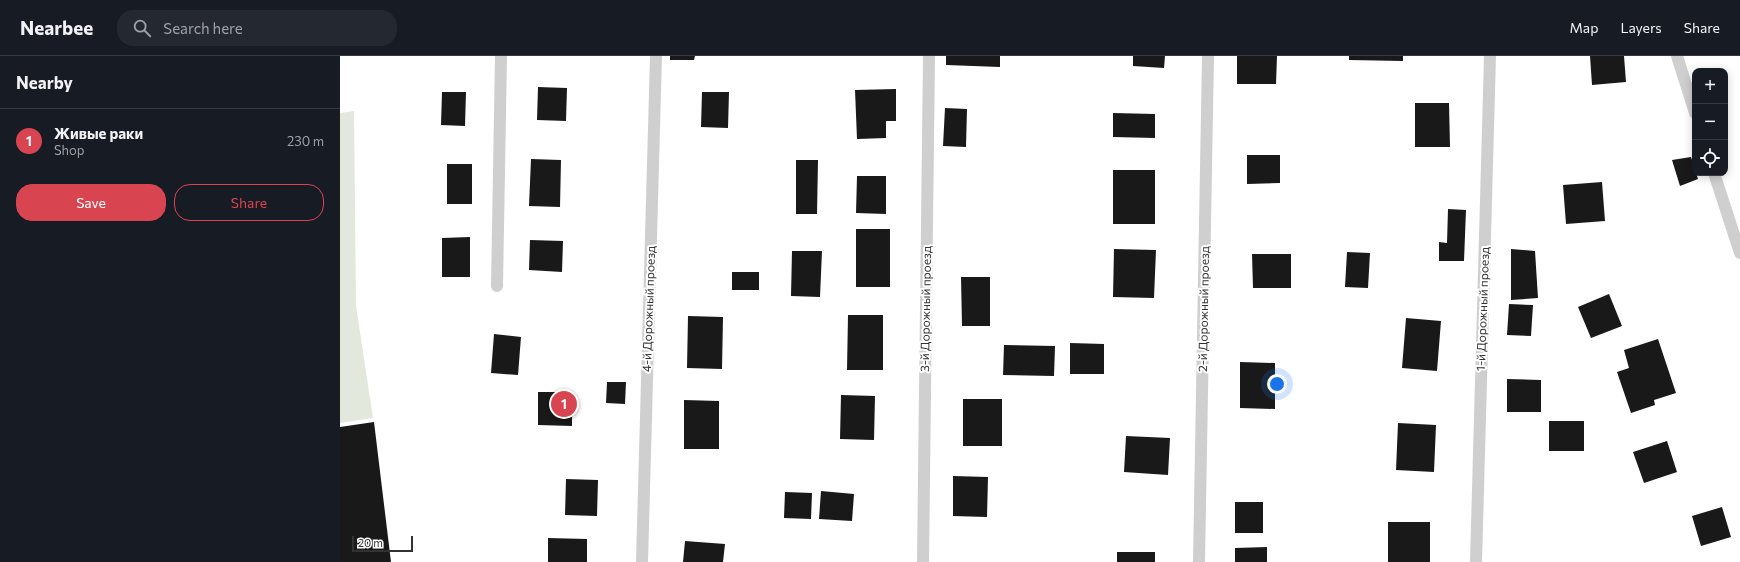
<!DOCTYPE html>
<html lang="en">
<head>
<meta charset="utf-8">
<style>
  :root { --surface:#171b24; --page:#242831; --text:#f1f3f6; --muted:#9ea1a6; --line:#363941; --accent:#d84551 }
  body { margin:0; font-family:Commissioner,sans-serif; background:var(--page); color:var(--text) }
  .controls { position:absolute; right:12px; top:12px; display:grid; overflow:hidden; border-radius:8px; box-shadow:0 2px 10px #0003 }
  .controls button { width:36px; height:36px; display:grid; place-items:center; padding:0; border:0; border-bottom:1px solid var(--line); background:var(--surface); color:var(--text); font:20px sans-serif }
  .scale { position:absolute; left:12px; bottom:10px; width:61px; box-sizing:border-box; padding-left:4px; border:2px solid #323232; border-top:0; font-size:11px; line-height:14px; white-space:nowrap; color:#323232; -webkit-text-stroke:3px #fff; paint-order:stroke }
  .you { position:absolute; left:937px; top:328px; width:14px; height:14px; margin:-10px; border:3px solid #fff; border-radius:50%; background:#1a73e8; box-shadow:0 0 0 6px #1a73e833 }
  .badge { display:grid; place-items:center; width:26px; height:26px; border-radius:50%; background:var(--accent); color:#fff; font-size:13px; font-weight:700 }
  .pin { position:absolute; translate:-50% -50%; border:2px solid #fff; box-shadow:0 1px 4px #0006 }
  .list { margin:0; padding:0; list-style:none }
  h2 { display:flex; justify-content:space-between; align-items:center; height:52px; margin:0; padding:0 16px; font-size:17px }
  h2 small { font-size:13px; font-weight:400; color:var(--muted) }
  .list li { display:grid; grid-template-columns:26px 1fr auto; gap:12px; align-items:center; box-sizing:border-box; height:64px; padding:0 16px; border-top:1px solid var(--line) }
  .list b { display:block; font-size:15px; white-space:nowrap }
  .list p { margin:0; font-size:13px; white-space:nowrap; color:var(--muted) }
  .list em { font-size:13px; font-style:normal; color:var(--muted) }
  .actions { display:flex; gap:8px; padding:12px 16px }
  .actions a { flex:1; padding:9px 0; border:1px solid var(--accent); border-radius:16px; text-align:center; font-size:14px; color:var(--accent) }
  .actions .main { background:var(--accent); color:#fff }
  .icon { flex:none; width:22px; height:22px; fill:none; stroke:currentColor; stroke-width:2; stroke-linecap:round; stroke-linejoin:round }
  .map { position:relative; flex:none; width:1400px; height:506px; overflow:hidden }
  header { display:flex; align-items:center; gap:24px; box-sizing:border-box; height:56px; padding:0 20px; background:var(--surface); border-bottom:1px solid var(--line) }
  header strong { font-size:19px }
  nav { display:flex; gap:22px; margin-inline-start:auto; font-size:14px }
  .search { width:280px; height:36px; background:var(--page); display:flex; align-items:center; gap:10px; box-sizing:border-box; padding:0 14px; border-radius:16px; color:var(--muted); font-size:15px }
  main { display:flex }
  aside { flex:1; background:var(--surface) }
  .map>svg:first-child { display:block }
  .green { fill:#e2e8dc }
  .building { fill:#191919 }
  .lines { fill:none; stroke-linecap:round; stroke-linejoin:round }
  .service { stroke:#cfcfcf; stroke-width:12 }
  .labels { text-anchor:middle; stroke-width:4; stroke-linejoin:round; paint-order:stroke }
  .street-label { font-size:12px; fill:#323232; stroke:#fff }
</style>
</head>
<body>
<header>
<strong>Nearbee</strong>
<div class="search"><svg class="icon" aria-label="search" viewBox="0 0 24 24"><circle cx="10" cy="10" r="6"/><path d="M15 15l6 6"/></svg>Search here</div>
<nav><a>Map</a><a>Layers</a><a>Share</a></nav>
</header>
<main>
<aside>
<h2>Nearby<small></small></h2>
<ul class="list">
<li><span class="badge">1</span><div><b>Живые раки</b><p>Shop</p></div><em>230 m</em></li>
</ul>
<div class="actions"><a class="main">Save</a><a>Share</a></div>
</aside>
<div class="map">
<svg width="1400" height="506" viewBox="0 0 1400 506">
  <rect width="100%" height="100%" fill="#fff"/>
  <!-- green -->
  <path class="green" d="M14 55 16 250 33 362 0 367V57Z"/>
  <!-- building -->
  <path class="building" d="M330 0H355L354 4H330Z
    M606 0H660V11L606 9Z
    M793 0H825L824 12 793 10Z
    M897 0H937L936 28H897Z
    M1009 0H1063V5L1009 4Z
    M1250 0H1284L1286 26 1252 29Z
    M198 31 227 32 226 65 197 64Z
    M556 33V65H546V82L517 83 515 34Z
    M102 36H126L125 70 101 69Z
    M362 36H389L388 72 361 71Z
    M1075 47H1109L1110 91H1075Z
    M605 52 627 53 626 91 603 90Z
    M773 57 815 58V82L773 81Z
    M907 99H940V127L907 128Z
    M1351 101 1358 123 1340 130 1332 104Z
    M191 103 221 104 220 151 189 150Z
    M456 104H478L477 158H456Z
    M107 108H132V148H107Z
    M773 114H815V168H773Z
    M517 120H546V158L516 157Z
    M1262 126 1265 165 1226 168 1223 129Z
    M1108 153 1126 154 1124 205H1099V186L1107 187Z
    M516 173H550V231H516Z
    M130 181V221H102V182Z
    M190 184 223 185 222 216 189 214Z
    M774 193 816 194 814 242 773 241Z
    M1171 193 1195 195 1198 242 1171 244Z
    M452 195H482L480 241 451 240Z
    M1007 196 1030 197 1028 232 1005 231Z
    M912 198H951V232H913Z
    M392 216H419V234H392Z
    M621 221H650V270H622Z
    M1269 238 1282 270 1251 282 1238 251Z
    M1169 248 1193 249 1191 280 1167 279Z
    M508 259H543V314H507Z
    M348 260 383 261 382 313 347 312Z
    M1066 262 1101 265 1097 315 1062 312Z
    M154 278 181 281 178 319 151 317Z
    M1318 283 1336 337 1314 344 1315 349 1291 357 1277 316 1289 312 1284 294Z
    M730 287 764 288V318H730Z
    M664 289 715 290 714 320 663 319Z
    M900 306 935 307V353L900 352Z
    M1167 323 1201 324V356H1167Z
    M267 326H286L285 348 266 347Z
    M198 336H232V370L198 369Z
    M501 339 535 340 534 384 500 383Z
    M623 343H662V390H623Z
    M344 344 379 345V393H344Z
    M1209 365H1244V395H1209Z
    M34 366 51 506H0V371Z
    M1058 367 1096 369 1094 416 1056 414Z
    M786 380 830 382 828 419 784 416Z
    M1327 385 1337 416 1304 427 1293 396Z
    M613 420 648 421 647 461 613 460Z
    M226 423 258 424 257 460 225 459Z
    M481 435 514 438 512 465 479 463Z
    M445 436 472 437 471 463 444 462Z
    M895 446H923V477H895Z
    M1382 451 1391 481 1361 490 1352 460Z
    M1048 466H1090V506H1048Z
    M208 482 247 483V506H208Z
    M345 485 385 488 383 506H343Z
    M927 491V506H895V492Z
    M777 496H815V506H777Z"/>
  <g class="lines">
    <!-- service -->
    <path class="service" d="M1337 0 1355 57
      M1374 117 1400 197
      M157 230 161 0
      M302 506 316 0
      M583 506 589 0
      M859 506 868 0
      M1136 506 1150 0"/>
  </g>
  <g class="labels">
    <!-- street labels -->
    <g class="street-label">
      <text transform="translate(309 253) rotate(-88)" y="4">4-й Дорожный проезд</text>
      <text transform="translate(586 253) rotate(-89)" y="4">3-й Дорожный проезд</text>
      <text transform="translate(864 253) rotate(-89)" y="4">2-й Дорожный проезд</text>
      <text transform="translate(1143 253) rotate(-88)" y="4">1-й Дорожный проезд</text>
    </g>
  </g>
</svg>
<div class="controls">
<button>+</button>
<button>−</button>
<button><svg class="icon" aria-label="locate" viewBox="0 0 24 24"><circle cx="12" cy="12" r="6"/><path d="M12 2v4M12 18v4M2 12h4M18 12h4"/></svg></button>
</div>
<div class="scale">20 m</div>
<div class="you"></div>
<div class="pin badge" style="left:224px;top:348px">1</div>
</div>
</main>
</body>
</html>
